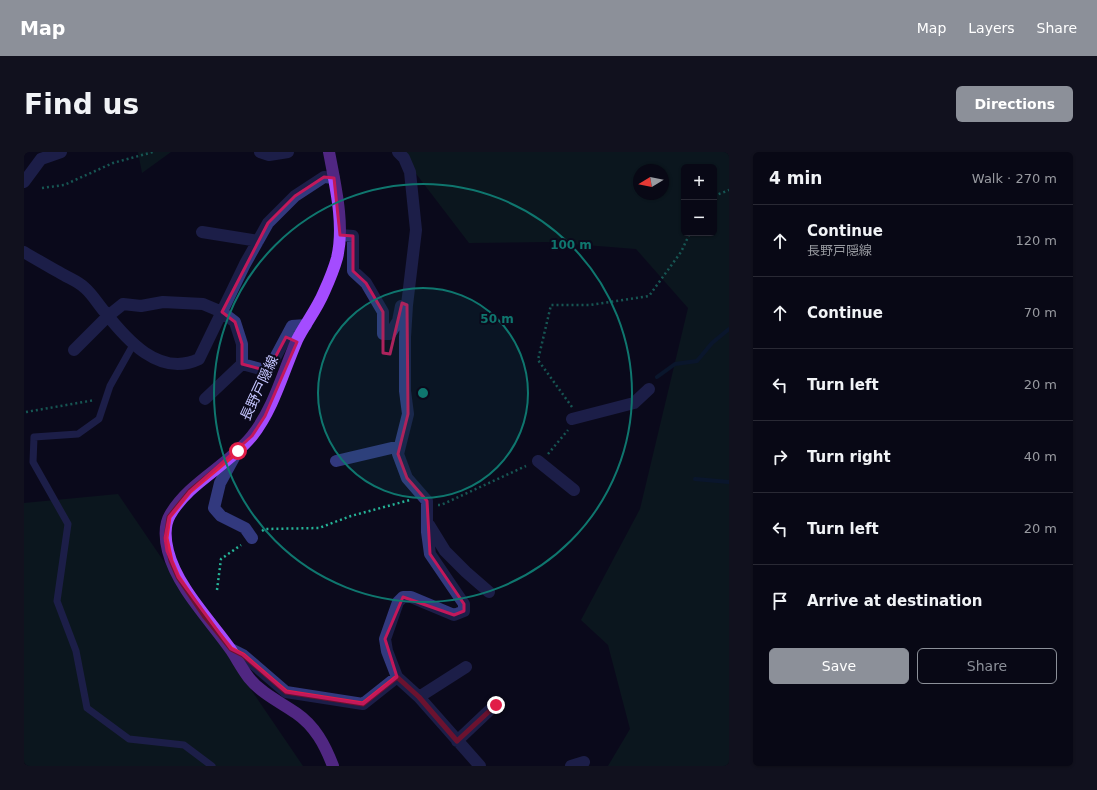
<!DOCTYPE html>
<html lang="en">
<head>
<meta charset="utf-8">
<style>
  :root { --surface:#080815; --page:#11111e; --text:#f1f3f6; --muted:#989aa0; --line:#292934; --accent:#8c9099 }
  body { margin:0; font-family:"DejaVu Sans","Noto Sans JP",sans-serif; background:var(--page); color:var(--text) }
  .controls { position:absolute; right:12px; top:12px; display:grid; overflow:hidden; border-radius:6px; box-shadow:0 1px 3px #0004 }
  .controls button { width:36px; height:36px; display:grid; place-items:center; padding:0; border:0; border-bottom:1px solid var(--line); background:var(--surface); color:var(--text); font:20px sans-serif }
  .compass { position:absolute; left:609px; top:12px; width:36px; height:36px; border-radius:50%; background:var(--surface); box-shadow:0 1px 3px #0004; rotate:260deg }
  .stop { position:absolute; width:12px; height:12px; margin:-9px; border:3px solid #e11d48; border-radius:50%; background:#fff }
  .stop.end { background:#e11d48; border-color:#fff; box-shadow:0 1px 4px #0008 }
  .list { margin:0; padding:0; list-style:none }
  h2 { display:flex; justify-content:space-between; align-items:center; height:52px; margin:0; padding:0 16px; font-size:17px }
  h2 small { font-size:13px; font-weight:400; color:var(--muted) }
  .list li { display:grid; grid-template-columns:26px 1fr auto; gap:12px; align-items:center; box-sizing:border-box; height:72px; padding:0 16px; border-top:1px solid var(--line) }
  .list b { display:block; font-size:15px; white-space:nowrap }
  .list p { margin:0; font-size:13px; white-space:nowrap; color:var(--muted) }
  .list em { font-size:13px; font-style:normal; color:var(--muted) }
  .actions { display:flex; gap:8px; padding:12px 16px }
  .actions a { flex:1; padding:9px 0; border:1px solid var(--accent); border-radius:6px; text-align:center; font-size:14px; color:var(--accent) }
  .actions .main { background:var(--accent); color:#fff }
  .icon { flex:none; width:22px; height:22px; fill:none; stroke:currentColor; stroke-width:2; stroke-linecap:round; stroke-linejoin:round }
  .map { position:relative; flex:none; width:705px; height:614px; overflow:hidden; border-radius:6px }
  header { display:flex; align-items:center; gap:24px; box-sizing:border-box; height:56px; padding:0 20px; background:var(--accent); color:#fff }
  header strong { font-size:19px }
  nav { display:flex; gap:22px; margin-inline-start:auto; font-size:14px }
  .intro { display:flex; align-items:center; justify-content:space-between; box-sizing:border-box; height:96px; padding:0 24px }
  h1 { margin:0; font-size:28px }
  .button { padding:10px 18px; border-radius:6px; background:var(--accent); color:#fff; font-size:14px; font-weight:700 }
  main { display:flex; gap:24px; padding:0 24px }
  aside { flex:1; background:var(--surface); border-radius:6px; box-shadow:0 1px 3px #0004 }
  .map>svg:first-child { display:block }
  .green { fill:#0d2622; fill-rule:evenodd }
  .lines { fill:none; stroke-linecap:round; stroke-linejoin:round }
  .stream { stroke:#092641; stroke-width:4 }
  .path { stroke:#25b397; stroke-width:2.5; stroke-dasharray:2 3; stroke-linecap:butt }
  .lane { stroke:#32397e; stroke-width:7 }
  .street { stroke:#32397e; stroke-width:12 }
  .primary { stroke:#a44cff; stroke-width:12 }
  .route { stroke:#e11d48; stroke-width:5 }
  .marked { fill:none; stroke:#c2185b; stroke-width:3; stroke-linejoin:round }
  .ring { fill:none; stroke:#0f766e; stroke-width:2 }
  .labels { text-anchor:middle; stroke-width:4; stroke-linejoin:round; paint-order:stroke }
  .street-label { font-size:14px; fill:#c5c6ff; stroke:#0b0a1c }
  .centre { fill:#0f766e; stroke:#0b0a1c; stroke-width:2 }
  .ring-label { font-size:12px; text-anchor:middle; font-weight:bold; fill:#0f766e; stroke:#0b0a1c; stroke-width:4; stroke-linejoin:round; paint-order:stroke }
</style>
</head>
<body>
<header>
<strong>Map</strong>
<nav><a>Map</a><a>Layers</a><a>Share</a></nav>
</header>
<div class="intro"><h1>Find us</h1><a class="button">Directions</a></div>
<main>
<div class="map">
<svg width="705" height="614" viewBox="0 0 705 614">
  <rect width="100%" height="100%" fill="#0b0a1c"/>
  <!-- green -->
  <path class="green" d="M114 0H147L118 21Z
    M379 0H705V614H584L606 577 584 493 557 468 616 357 664 156 612 97 523 90 445 91 380 6ZM660 15H690V81H660ZM615 18H639V42H615Z
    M94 342 279 614H0V351Z"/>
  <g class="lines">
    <!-- stream -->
    <path class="stream" d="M633 225 651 212 673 209 688 191 705 177
      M671 327 705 330"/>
    <!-- path -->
    <path class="path" d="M18 36 40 33 89 11 129 0
      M690 44 705 38
      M548 255 514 208 527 153H566L625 144 657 100 666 81
      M2 260 71 248
      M524 302 544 278
      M414 353H417L502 314
      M238 379 241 377 295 376 327 364 386 348
      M193 438 197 407 217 393"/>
    <!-- lane -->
    <path class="lane" d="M109 193 86 234 75 267 54 282 10 285 9 310 44 372 33 449 52 499 63 556 105 587 160 593 188 614"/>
    <!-- street -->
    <path class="street" d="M236 0 245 3 264 0
      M374 0 380 6 386 20 392 78 383 153 381 185V239L384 262 374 302 383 326 403 349V380L406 402 440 452V459L430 463 387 445H379L374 450 361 487 363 499 373 525 395 545 456 614
      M0 30 17 7 37 0
      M178 80 234 89
      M316 83 329 84V119L342 131 359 160V182H366L374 169 377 154
      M0 100C13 108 26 115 40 123 47 127 55 130 61 136 68 142 74 152 80 159 102 187 135 226 175 207L221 112 244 71 271 44 300 25 310 26
      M50 198 84 164 99 152 117 154 139 150 179 152 198 160 211 170 218 192V212
      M181 247 218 212 244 219 268 174 282 173
      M548 267 610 251 625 237
      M213 300 196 331 190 356 197 364 221 376 228 386
      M312 309 376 294
      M514 309 550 338
      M405 373 421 399 442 420 465 440
      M207 497 219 503 262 540 339 552 373 525
      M395 545 442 515
      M433 589 471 553
      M547 614 560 610"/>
    <!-- primary -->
    <path class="primary" d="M305 0C311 32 321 73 313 106 310 117 305 129 300 140 293 157 281 172 273 188 259 220 250 256 228 284 204 314 165 330 146 363 140 373 141 388 144 399 153 435 186 468 207 498 213 507 218 517 225 526 237 541 256 550 272 561 291 574 301 593 309 614"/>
  </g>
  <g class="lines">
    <!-- route -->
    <path class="route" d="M214 299 166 339 145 365 142 386 147 409 154 425 181 465 207 497 219 503 262 540 339 552 373 525 395 545 433 589 472 553"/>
  </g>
  <!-- marked area -->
  <path d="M0 0H705V614H0ZM300 25 310 26 316 83 329 84V119L342 131 359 160V201L366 202 378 151 383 153 384 262 374 302 383 326 403 349 406 402 440 452V459L430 463 379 445 361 487 373 525 339 552 262 540 219 503 207 497 154 425 143 399 141 386 145 365 166 339 228 284 241 264 273 190 262 185 244 219 218 212V192L211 170 198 160 244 71 271 44Z" fill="#0b0a1c" fill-opacity=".55" fill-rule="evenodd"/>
  <path class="marked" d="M300 25 310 26 316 83 329 84V119L342 131 359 160V201L366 202 378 151 383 153 384 262 374 302 383 326 403 349 406 402 440 452V459L430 463 379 445 361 487 373 525 339 552 262 540 219 503 207 497 154 425 143 399 141 386 145 365 166 339 228 284 241 264 273 190 262 185 244 219 218 212V192L211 170 198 160 244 71 271 44Z"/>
  <!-- distance rings -->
  <circle cx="399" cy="241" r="105" fill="#0f766e" fill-opacity=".12"/>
  <g class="ring">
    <circle cx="399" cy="241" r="105"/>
    <circle cx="399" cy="241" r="209"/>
  </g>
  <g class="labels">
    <!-- street labels -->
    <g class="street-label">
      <text transform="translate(235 236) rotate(-65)" y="5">長野戸隠線</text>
    </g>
  </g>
  <circle cx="399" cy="241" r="6" class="centre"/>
  <g class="ring-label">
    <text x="547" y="97">100 m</text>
    <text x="473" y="171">50 m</text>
  </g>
</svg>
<div class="controls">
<button>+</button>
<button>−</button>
</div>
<svg class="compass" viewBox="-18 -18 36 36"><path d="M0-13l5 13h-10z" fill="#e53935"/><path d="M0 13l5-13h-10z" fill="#989aa0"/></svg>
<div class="stop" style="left:214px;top:299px"></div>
<div class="stop end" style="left:472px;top:553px"></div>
</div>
<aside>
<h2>4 min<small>Walk · 270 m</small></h2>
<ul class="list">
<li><svg class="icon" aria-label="ahead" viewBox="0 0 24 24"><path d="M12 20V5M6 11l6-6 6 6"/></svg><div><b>Continue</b><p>長野戸隠線</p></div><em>120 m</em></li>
<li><svg class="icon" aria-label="ahead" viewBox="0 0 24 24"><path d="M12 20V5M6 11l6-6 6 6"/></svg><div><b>Continue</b></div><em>70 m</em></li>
<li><svg class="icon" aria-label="left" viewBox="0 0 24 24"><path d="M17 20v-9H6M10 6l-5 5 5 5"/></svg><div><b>Turn left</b></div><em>20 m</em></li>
<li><svg class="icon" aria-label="right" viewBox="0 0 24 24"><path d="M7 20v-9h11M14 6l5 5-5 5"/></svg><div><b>Turn right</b></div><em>40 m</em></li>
<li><svg class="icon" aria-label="left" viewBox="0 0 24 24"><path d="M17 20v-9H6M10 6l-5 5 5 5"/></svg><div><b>Turn left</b></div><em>20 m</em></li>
<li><svg class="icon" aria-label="arrive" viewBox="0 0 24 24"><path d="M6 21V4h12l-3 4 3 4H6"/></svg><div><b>Arrive at destination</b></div></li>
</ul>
<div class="actions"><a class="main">Save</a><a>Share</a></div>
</aside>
</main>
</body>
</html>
